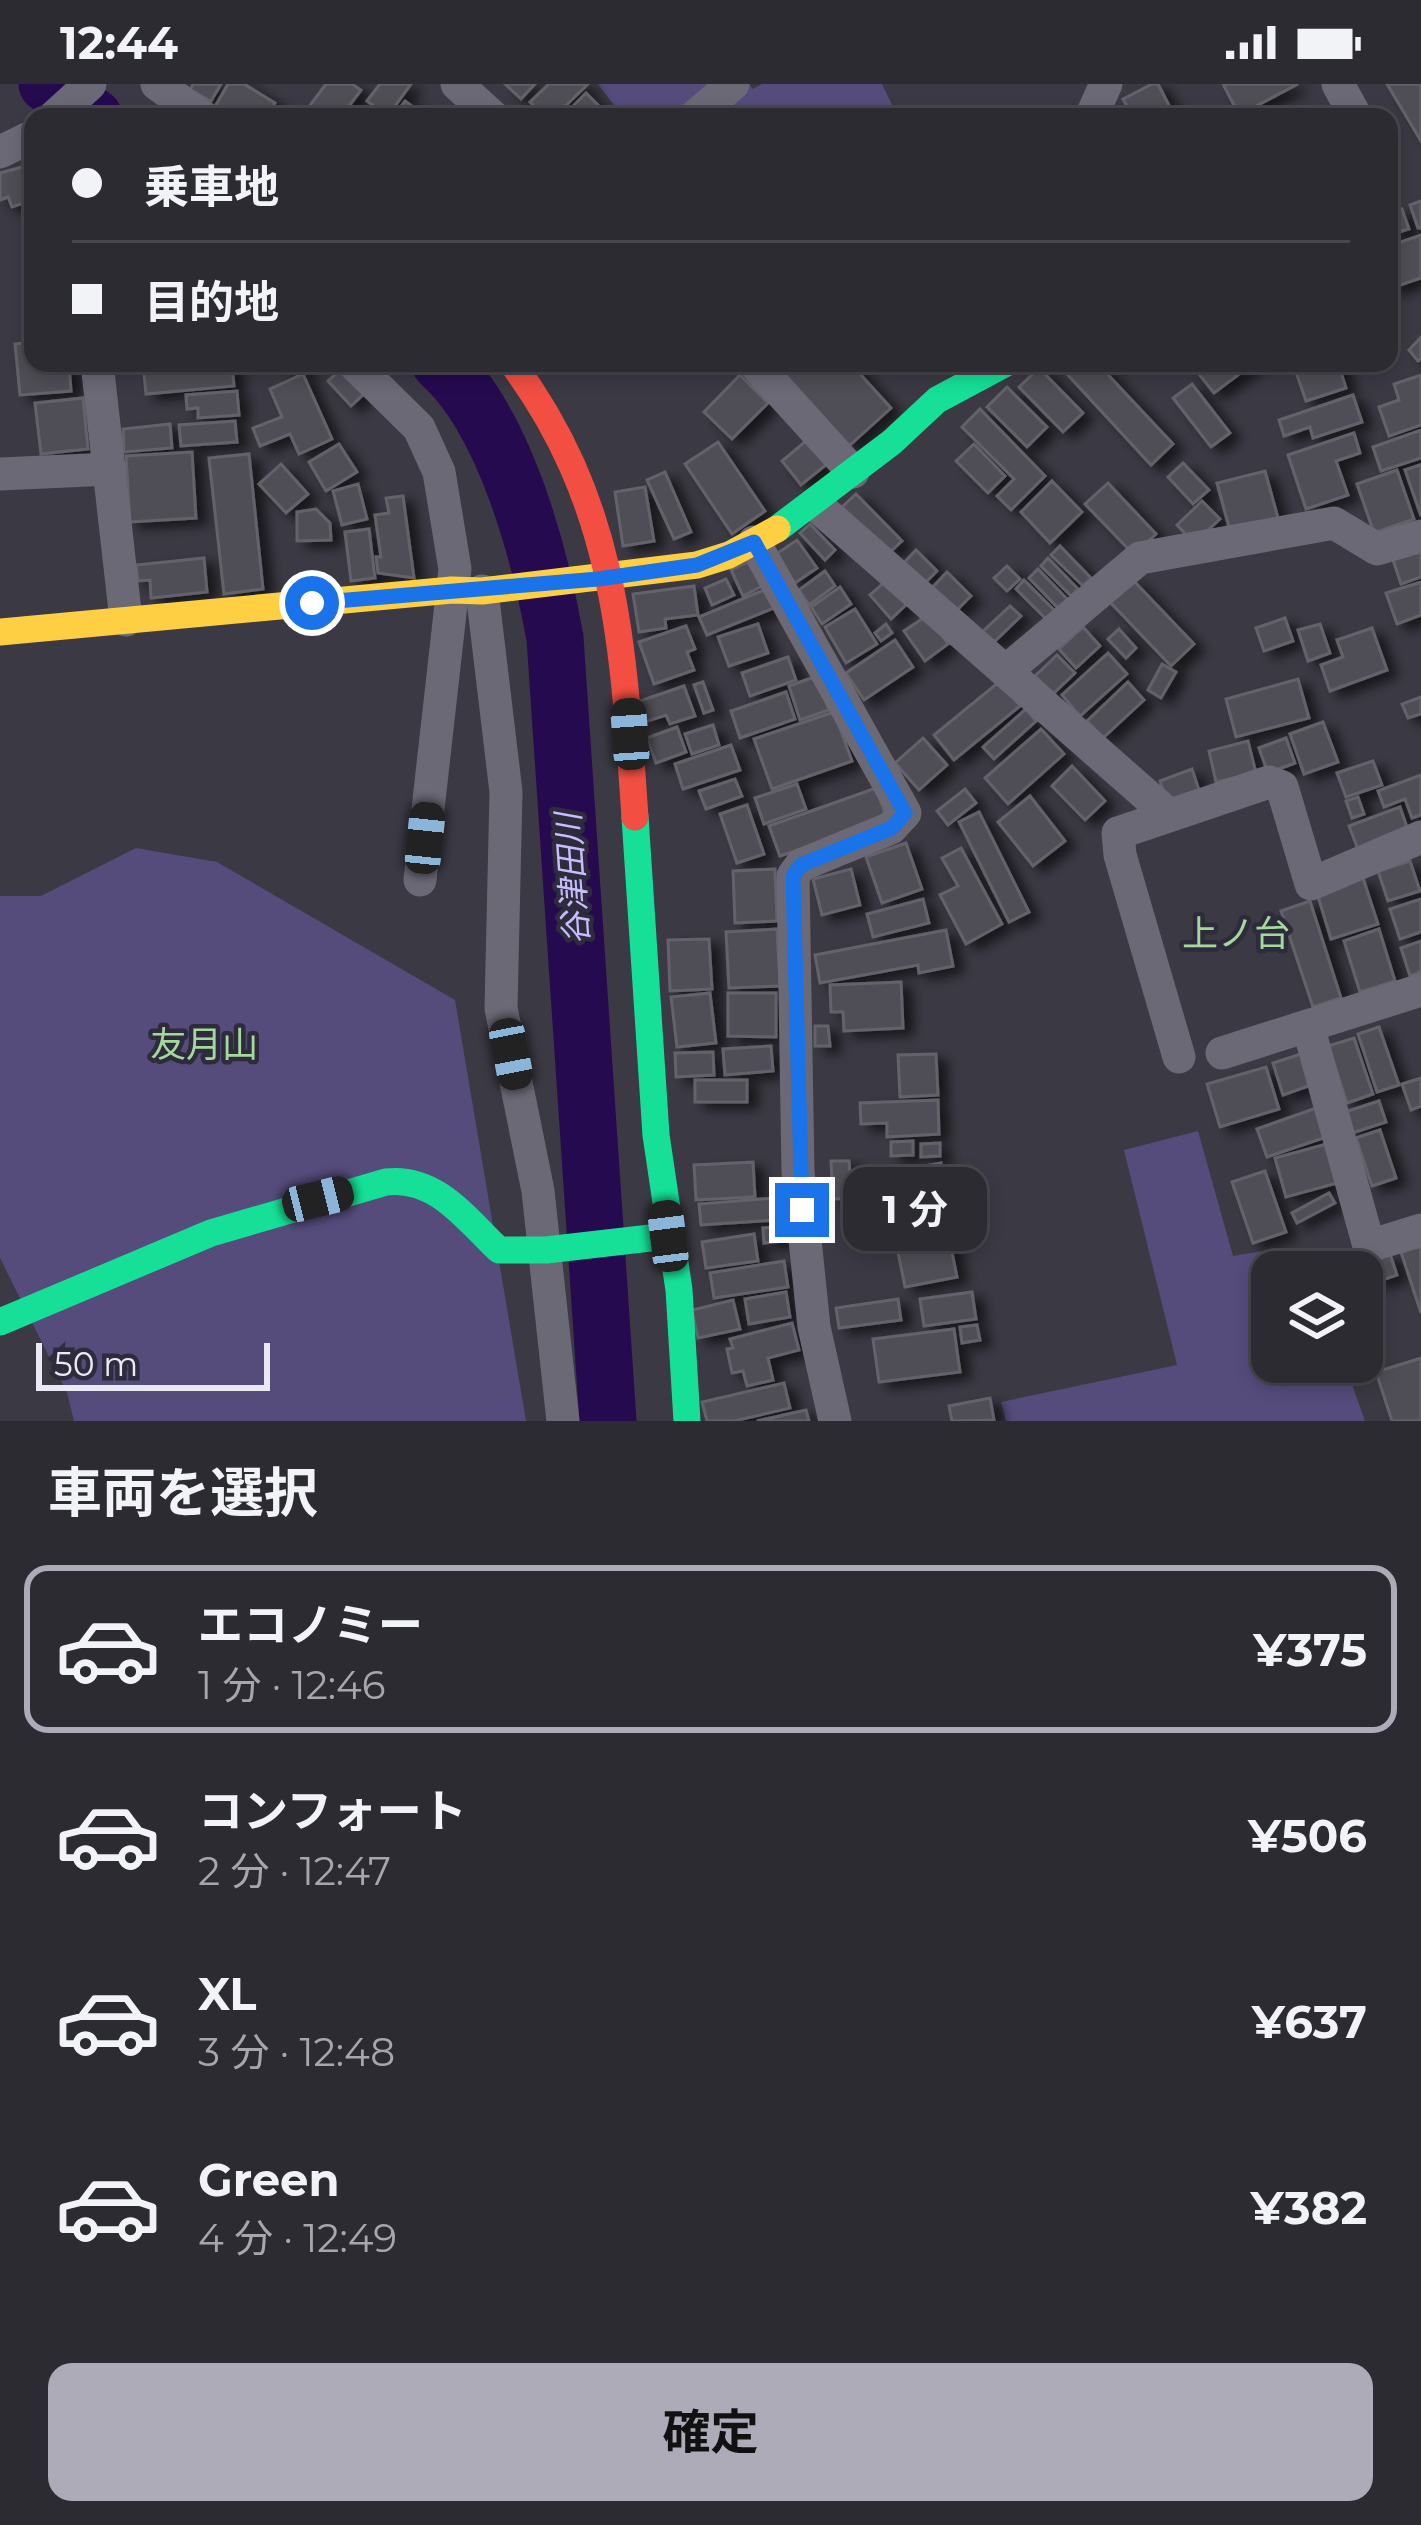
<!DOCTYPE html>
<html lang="ja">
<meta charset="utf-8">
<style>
body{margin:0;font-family:Montserrat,"Noto Sans JP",sans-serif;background:#38373e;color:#f1f3f6;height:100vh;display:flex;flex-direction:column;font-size:45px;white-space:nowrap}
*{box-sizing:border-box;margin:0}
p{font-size:39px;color:#a6a7ac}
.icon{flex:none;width:66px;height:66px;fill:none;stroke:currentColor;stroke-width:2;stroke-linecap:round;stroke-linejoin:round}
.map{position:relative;height:1337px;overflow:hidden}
.drawer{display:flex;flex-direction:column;background:#2c2b32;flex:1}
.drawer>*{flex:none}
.guide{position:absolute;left:24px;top:24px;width:1374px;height:264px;border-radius:24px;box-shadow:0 6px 18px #0003,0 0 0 3px #48474d;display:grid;align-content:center;height:264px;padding:0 48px;background:#2c2b32}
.controls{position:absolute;left:1251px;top:1167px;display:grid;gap:24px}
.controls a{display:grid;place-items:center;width:132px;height:132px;border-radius:24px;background:#2c2b32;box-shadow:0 6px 18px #0003,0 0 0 3px #48474d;font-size:60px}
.scale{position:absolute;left:36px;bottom:30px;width:234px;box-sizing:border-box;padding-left:12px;border:6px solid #eae9f5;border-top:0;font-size:33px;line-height:42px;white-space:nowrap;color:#eae9f5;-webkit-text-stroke:9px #2e2b3d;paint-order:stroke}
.end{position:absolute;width:54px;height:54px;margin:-27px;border:15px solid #1a73e8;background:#fff;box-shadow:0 0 0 6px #fff}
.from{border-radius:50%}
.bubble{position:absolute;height:84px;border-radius:24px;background:#2c2b32;box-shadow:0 6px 18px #0003,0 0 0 3px #48474d;font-size:39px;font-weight:700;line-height:84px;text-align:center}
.car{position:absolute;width:36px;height:72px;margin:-36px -18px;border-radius:15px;box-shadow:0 0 9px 3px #0007;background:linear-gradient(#222 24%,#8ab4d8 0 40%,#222 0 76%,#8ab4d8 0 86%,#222 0)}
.guide b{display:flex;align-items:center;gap:42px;height:114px;font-size:45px}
.guide b+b{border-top:3px solid #48474d}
.guide i{width:30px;height:30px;background:#f1f3f6}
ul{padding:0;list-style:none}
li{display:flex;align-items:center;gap:36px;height:168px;margin:0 24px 18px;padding:0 24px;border:6px solid transparent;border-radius:24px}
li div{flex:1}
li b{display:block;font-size:45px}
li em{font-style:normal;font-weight:700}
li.on{border-color:#adabb7}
li>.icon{width:108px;height:108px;stroke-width:1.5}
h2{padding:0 48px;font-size:54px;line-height:144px}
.primary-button{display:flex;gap:24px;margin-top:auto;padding:24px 48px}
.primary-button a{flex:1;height:138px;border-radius:24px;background:#adabb7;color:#111;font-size:48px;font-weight:700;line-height:138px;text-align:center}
.status{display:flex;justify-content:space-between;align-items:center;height:84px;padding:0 60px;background:#2c2b32;direction:ltr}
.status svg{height:33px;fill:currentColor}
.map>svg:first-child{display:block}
.green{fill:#554c7c}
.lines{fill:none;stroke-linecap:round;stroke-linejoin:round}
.river{stroke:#250a50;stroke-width:57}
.building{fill:#504e57;stroke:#63626a;stroke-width:3;filter:url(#shadow)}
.street{stroke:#6b6975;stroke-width:33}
.fast{stroke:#16e098;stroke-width:27}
.slow{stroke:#ffcf43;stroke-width:27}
.jam{stroke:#f24e42;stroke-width:27}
.route{stroke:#1a73e8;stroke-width:15}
.labels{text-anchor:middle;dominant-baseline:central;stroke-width:9;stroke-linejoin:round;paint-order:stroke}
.water-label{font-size:33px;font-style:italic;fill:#c7bdfe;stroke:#2e2b3d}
.quarter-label{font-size:36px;fill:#a4d99c;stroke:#2e2b3d}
</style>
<div class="status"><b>12:44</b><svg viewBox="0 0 49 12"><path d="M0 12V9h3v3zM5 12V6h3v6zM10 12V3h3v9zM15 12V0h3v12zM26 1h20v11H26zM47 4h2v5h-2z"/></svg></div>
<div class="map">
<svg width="1421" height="1337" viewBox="0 0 1421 1337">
<defs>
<filter id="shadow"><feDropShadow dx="10" dy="6" stdDeviation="6" flood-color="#0009"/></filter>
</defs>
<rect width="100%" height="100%" fill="#3b3943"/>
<!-- green -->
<g class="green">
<path d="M598 0H749L753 5 762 0H882L898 33H623Z"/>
<path d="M136 764 217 778 455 916 526 1337H74L67 1309 0 1174V812H41Z"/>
<path d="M1198 1047 1233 1172 1262 1167 1272 1199V1278H1344L1365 1337H1006L1001 1318 1177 1281 1124 1066Z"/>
</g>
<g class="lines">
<!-- river -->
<g class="river">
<path d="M47 0 94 33"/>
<path d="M440 279C505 336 540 471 555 554L608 1337"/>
</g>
</g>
<!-- building -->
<g class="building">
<path d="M193 0H221L211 17 190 6Z"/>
<path d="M228 0H244L275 19 267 33H238L216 21Z"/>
<path d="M326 0H352L361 6 341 33H320L308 24Z"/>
<path d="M380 0H411L388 32 367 17Z"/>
<path d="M505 0H535L521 15Z"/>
<path d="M549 0H588L554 33H545L530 18Z"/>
<path d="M1152 0H1158L1175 33H1133L1123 15Z"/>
<path d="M1223 0H1298L1239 31Z"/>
<path d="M1387 0H1421V57Z"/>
<path d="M586 9 603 26 596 33H562Z"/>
<path d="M405 17 423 30 421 33H393Z"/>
<path d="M33 80V116L12 123 8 113 0 116V89Z"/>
<path d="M1421 117V144H1418L1410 121Z"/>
<path d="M1402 125 1409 145 1389 151V130Z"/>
<path d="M1421 151V194L1389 205V162Z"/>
<path d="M1421 253V275L1418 277 1409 266Z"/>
<path d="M33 258V279H69L71 307 20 311 15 260Z"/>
<path d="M143 279H232L234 302 146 310Z"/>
<path d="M282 279H305V286H284Z"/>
<path d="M783 279H850L891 324 849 362 778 283Z"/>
<path d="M1079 279H1097L1173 360 1151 381 1067 290Z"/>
<path d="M1190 279H1254L1214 309Z"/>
<path d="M1322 279H1338L1346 304 1306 317 1296 288Z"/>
<path d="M1039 284 1083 329 1063 348 1019 303Z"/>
<path d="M340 286 364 310 351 322 328 297Z"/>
<path d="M303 290 332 355 299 370 290 350 260 362 253 344 282 333 270 305Z"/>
<path d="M740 291 768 319 732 355 704 328Z"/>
<path d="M1421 291V341L1389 352 1379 323 1399 316 1394 300Z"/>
<path d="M1192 300 1230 349 1211 363 1173 314Z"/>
<path d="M1007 303 1047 343 1027 363 987 323Z"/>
<path d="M237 307 239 331 198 334V324L187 325 186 311Z"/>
<path d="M1353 311 1362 338 1313 354 1310 343 1284 352 1279 336Z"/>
<path d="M83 314 88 365 41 370 35 319Z"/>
<path d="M980 325 1045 392 1011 426 997 412 1014 395 962 343Z"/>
<path d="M235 337 237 358 181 362 179 341Z"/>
<path d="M170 340 172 364 124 368 123 345Z"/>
<path d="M1421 346V374L1381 387 1373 363Z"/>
<path d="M1354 349 1360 369 1336 377 1348 411 1306 425 1288 371Z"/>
<path d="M807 356 827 380 801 401 782 377Z"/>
<path d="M718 358 765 427 732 450 685 380Z"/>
<path d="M339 360 357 388 326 407 309 378Z"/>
<path d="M974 360 1005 392 988 409 956 377Z"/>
<path d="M192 368 196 434 130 438 126 372Z"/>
<path d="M249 370 263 505 224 510 209 374Z"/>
<path d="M1183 379 1209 406 1193 420 1168 393Z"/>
<path d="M281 380 308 410 286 429 259 400Z"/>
<path d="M1420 381 1421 384V432L1405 386Z"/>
<path d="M1397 386 1414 435 1374 449 1357 400Z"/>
<path d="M1265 387 1278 434 1230 447 1217 399Z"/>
<path d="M665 388 691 448 674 455 647 396Z"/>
<path d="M1052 397 1082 428 1050 459 1021 428Z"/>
<path d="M1108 399 1156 450 1134 471 1085 420Z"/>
<path d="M358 400 367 435 342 441 333 407Z"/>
<path d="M645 403 654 457 623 462 615 408Z"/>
<path d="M856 410 902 457 888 470 842 423Z"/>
<path d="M403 412 414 494 378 489 376 473H381L375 431 389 429 386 414Z"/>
<path d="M1202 417 1220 435 1194 459 1177 441Z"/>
<path d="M316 425 330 439 331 456 297 457V428Z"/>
<path d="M810 440 835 466 825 476 800 449Z"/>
<path d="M369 445 375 494 351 497 345 448Z"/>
<path d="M797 456 817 484 795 499 775 471Z"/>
<path d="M1421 460V493L1401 500 1391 470Z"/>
<path d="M1060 462 1091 494 1083 502 1051 471Z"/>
<path d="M916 466 937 487 922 502 902 481Z"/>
<path d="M204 474 207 508 151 514 150 496 138 497 136 481Z"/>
<path d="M1048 474 1078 505 1071 512 1041 482Z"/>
<path d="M752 476 764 501 743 512 731 486Z"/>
<path d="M1007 482 1020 495 1007 507 994 494Z"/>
<path d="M1038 485 1069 517 1060 526 1029 494Z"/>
<path d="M825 487 835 502 809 521 799 506Z"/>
<path d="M947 488 971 512 953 530 930 506Z"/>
<path d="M1131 494 1194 560 1171 582 1108 516Z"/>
<path d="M726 495 734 511 712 521 705 504Z"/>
<path d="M887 496 908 519 891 535 870 511Z"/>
<path d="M1024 496 1056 528 1047 536 1016 505Z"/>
<path d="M1421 498V531L1397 540 1386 509Z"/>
<path d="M694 502 698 531 665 535 666 544 639 548 633 510Z"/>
<path d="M840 503 851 520 822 540 811 523Z"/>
<path d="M766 505 774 524 707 551 699 533Z"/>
<path d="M1010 522 1021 532 991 561 980 550Z"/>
<path d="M855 525 877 560 846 579 825 543Z"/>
<path d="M928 531 948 560 925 577 904 547Z"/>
<path d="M1285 534 1293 557 1264 567 1256 544Z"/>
<path d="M758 540 768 569 729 582 718 553Z"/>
<path d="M886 540 892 549 881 557 875 549Z"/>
<path d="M1320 540 1330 569 1308 577 1298 546Z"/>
<path d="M686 542 695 565 687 568 694 586 654 600 639 558Z"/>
<path d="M1083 543 1100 562 1076 584 1059 565Z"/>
<path d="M1372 544 1387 586 1330 607 1321 581 1343 573 1337 556Z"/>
<path d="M1119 545 1136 564 1126 574 1108 555Z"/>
<path d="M895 556 913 583 864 616 846 589Z"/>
<path d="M1108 569 1127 590 1080 632 1062 611Z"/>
<path d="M1057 571 1075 589 1053 610 1035 592Z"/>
<path d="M788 573 796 596 750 612 742 589Z"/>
<path d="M1162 580 1176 588 1161 614 1148 606Z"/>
<path d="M817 592 829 626 800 636 789 602Z"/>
<path d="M1298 595 1309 634 1236 653 1226 615Z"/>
<path d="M1000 597 1020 622 954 676 934 651Z"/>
<path d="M703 598 713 626 704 629 694 601Z"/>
<path d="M1128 598 1144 616 1103 654 1087 637Z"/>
<path d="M684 602 695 632 670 640 666 631 645 638 637 618Z"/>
<path d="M786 608 795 635 740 654 731 627Z"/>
<path d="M1421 613V630L1408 634 1402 620Z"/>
<path d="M1026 625 1036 637 994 675 983 663Z"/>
<path d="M834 628 852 677 772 705 754 655Z"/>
<path d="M1323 638 1338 678 1304 690 1290 650Z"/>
<path d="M713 641 719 661 692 670 685 650Z"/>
<path d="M677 643 686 668 656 679 647 654Z"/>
<path d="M1041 645 1064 670 1008 720 985 694Z"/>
<path d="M923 654 947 681 919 706 895 679Z"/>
<path d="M1286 654 1295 679 1268 689 1259 664Z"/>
<path d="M1248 657 1256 689 1216 698 1209 667Z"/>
<path d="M731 661 740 686 683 705 675 680Z"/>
<path d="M1373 677 1382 701 1346 713 1337 689Z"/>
<path d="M1072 682 1105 717 1085 736 1052 702Z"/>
<path d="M1192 685 1199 706 1167 718 1160 697Z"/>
<path d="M1421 691V731L1412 734 1405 715 1384 723 1378 707Z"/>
<path d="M735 695 742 712 706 725 699 707Z"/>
<path d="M797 700 806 725 764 740 755 714Z"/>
<path d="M876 704 887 735 780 772 769 742Z"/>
<path d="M965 705 976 719 948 741 937 727Z"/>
<path d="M1030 712 1065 757 1033 782 998 738Z"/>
<path d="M1358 713 1364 730 1352 734 1346 717Z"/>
<path d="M747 721 764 770 737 779 720 730Z"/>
<path d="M1400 723 1409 749 1359 768 1349 742Z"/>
<path d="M979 728 1029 828 1009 838 959 738Z"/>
<path d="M906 759 922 805 882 819 866 773Z"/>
<path d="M961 764 1002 840 966 860 940 811 958 802 942 774Z"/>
<path d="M1410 777 1420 807 1388 817 1378 787Z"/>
<path d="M775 785 777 837 735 839 733 787Z"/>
<path d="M851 785 860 821 822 831 813 795Z"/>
<path d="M1363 794 1378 840 1331 855 1317 809Z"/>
<path d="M923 815 929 839 873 853 867 830Z"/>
<path d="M1421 815V848L1400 855 1390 825Z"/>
<path d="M1310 817 1341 914 1313 923 1281 827Z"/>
<path d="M777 845 780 902 729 904 726 848Z"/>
<path d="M1379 845 1395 897 1360 908 1344 857Z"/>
<path d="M946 846 953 882 919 889 918 881 820 899 815 871Z"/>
<path d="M709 855 712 905 670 907 668 856Z"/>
<path d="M1421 857V888L1410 892 1401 864Z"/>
<path d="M901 898 903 944 844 947 843 928H831L830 901Z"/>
<path d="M710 909 716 959 677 963 671 913Z"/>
<path d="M728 909H776V953L728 952Z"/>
<path d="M815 942H828L830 962H815Z"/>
<path d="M1379 943 1399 1001 1377 1008 1358 950Z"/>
<path d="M1354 954 1373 1010 1347 1019 1328 962Z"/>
<path d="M771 962 773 987 725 991 723 965Z"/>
<path d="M713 968 714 991 676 993 675 969Z"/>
<path d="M1304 969 1314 1000 1283 1011 1273 979Z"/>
<path d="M936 970 938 1011 900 1013 898 971Z"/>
<path d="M1266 983 1279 1025 1220 1043 1207 1000Z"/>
<path d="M1421 994V1022L1411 1026 1402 1000Z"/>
<rect x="695" y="996" width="52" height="22"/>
<path d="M938 1016 939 1050 887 1053V1039L861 1040 860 1019Z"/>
<path d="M1379 1017 1386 1038 1352 1049 1345 1028Z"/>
<path d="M1322 1022 1332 1051 1267 1073 1257 1045Z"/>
<path d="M1380 1046 1396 1094 1372 1102 1356 1054Z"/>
<path d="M913 1057V1071L891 1072V1058Z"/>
<path d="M940 1059V1072L921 1073V1060Z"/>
<path d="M1330 1059 1341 1098 1286 1113 1275 1074Z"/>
<path d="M831 1077H849L850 1090 889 1088 890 1113 833 1115Z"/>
<path d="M753 1078 755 1113 696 1116 694 1081Z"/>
<path d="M941 1079 950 1122 917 1129 908 1085Z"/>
<path d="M1265 1087 1286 1148 1253 1159 1232 1098Z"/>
<path d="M1329 1109 1335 1119 1297 1139 1292 1129Z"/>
<path d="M774 1114 776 1136 701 1141 699 1120Z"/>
<path d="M945 1134 957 1193 905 1203 893 1144Z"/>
<path d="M783 1143 784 1157 764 1159 763 1144Z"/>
<path d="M754 1150 758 1177 706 1184 702 1158Z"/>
<path d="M1421 1162V1229L1401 1168Z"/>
<path d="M1390 1170 1397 1191 1376 1198 1369 1177Z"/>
<path d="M784 1177 788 1203 714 1214 710 1189Z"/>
<path d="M786 1208 790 1233 749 1240 745 1215Z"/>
<path d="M972 1208 976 1235 924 1242 920 1215Z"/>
<path d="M898 1215 901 1236 839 1244 836 1224Z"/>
<path d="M733 1216 740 1245 698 1254 692 1226Z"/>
<path d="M792 1239 799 1266 768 1274 773 1296 747 1302 743 1287 732 1289 727 1265 733 1264 730 1255Z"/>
<path d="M977 1241 980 1256 962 1259 960 1243Z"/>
<path d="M954 1245 960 1288 879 1298 873 1255Z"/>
<path d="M1421 1274V1337H1392L1376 1288Z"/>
<path d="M784 1299 790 1324 734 1337H707L702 1318Z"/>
<path d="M990 1314 994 1336 952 1337 949 1322Z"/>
<path d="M806 1326 809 1337H757Z"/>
</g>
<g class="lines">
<!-- street -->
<g class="street">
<path d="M157 0 203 33"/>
<path d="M457 0 493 33"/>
<path d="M1338 0 1356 33"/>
<path d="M54 33 90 0"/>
<path d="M694 33 733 0"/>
<path d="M1091 33 1106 0"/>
<path d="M0 68 33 52"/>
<path d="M97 279 126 536"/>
<path d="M353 279 419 344 439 388 455 485 420 796"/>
<path d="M754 279 853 388"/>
<path d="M0 390 110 385"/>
<path d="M815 420 1169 731"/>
<path d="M754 458 905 729 891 744 801 781 793 792 798 1088 814 1243 835 1337"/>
<path d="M482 507 506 708 501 924 538 1107 563 1337"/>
<path d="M1006 587 1140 474 1334 439 1377 465 1421 452"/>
<path d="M1308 942 1369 1162 1421 1146"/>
<path d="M1222 969 1421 906"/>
<path d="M1179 973 1120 771 1118 749 1269 698 1282 703 1311 800 1421 753"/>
</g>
<!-- fast -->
<g class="fast">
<path d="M777 445 892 358 937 316 1006 279"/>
<path d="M635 733 656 1051 679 1206 687 1337"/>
<path d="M0 1238 211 1149 386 1098C436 1092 466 1135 499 1166H546L668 1152"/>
</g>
<!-- slow -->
<path class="slow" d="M0 548 452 506 482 507 697 481 729 471 777 445"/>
<!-- jam -->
<path class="jam" d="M512 279C618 422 623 563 635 733"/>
</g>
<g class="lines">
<!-- route -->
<path class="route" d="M312 519 598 495 697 481 754 458 905 729 892 744 801 781 793 792 802 1126"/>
</g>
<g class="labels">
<!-- water labels -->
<g class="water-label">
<text transform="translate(572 795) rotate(-94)">谷津田川</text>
</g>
<!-- quarter labels -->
<g class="quarter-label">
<text x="1236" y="849">上ノ台</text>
<text x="204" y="960">友月山</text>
</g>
</g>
</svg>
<div class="controls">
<a><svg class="icon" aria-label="layers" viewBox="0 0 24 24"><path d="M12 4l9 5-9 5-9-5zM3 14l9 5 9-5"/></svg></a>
</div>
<div class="scale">50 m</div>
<i class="end from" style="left:312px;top:519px"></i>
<i class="end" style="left:802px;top:1126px"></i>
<div class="bubble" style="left:843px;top:1083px;width:144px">1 分</div>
<i class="car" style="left:630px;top:650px;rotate:356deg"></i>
<i class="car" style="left:425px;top:754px;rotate:6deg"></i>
<i class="car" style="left:511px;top:970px;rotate:169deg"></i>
<i class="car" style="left:318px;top:1115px;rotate:76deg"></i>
<i class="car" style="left:668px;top:1152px;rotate:353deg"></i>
<div class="guide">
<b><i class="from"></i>乗車地</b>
<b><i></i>目的地</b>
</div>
</div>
<section class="drawer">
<h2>車両を選択</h2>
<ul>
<li class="on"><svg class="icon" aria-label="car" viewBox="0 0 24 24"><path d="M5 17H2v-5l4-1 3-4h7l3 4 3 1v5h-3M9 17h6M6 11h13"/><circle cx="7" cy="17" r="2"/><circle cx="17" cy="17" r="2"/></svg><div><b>エコノミー</b><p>1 分 · 12:46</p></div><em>¥375</em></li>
<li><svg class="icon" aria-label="car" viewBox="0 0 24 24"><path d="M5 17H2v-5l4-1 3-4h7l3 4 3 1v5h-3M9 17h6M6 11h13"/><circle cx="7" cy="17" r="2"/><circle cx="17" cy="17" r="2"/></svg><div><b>コンフォート</b><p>2 分 · 12:47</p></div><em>¥506</em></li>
<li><svg class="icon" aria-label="car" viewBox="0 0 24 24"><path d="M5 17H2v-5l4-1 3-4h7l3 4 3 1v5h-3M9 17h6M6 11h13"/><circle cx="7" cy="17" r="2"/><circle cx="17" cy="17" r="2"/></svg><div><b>XL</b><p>3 分 · 12:48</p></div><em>¥637</em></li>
<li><svg class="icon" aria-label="car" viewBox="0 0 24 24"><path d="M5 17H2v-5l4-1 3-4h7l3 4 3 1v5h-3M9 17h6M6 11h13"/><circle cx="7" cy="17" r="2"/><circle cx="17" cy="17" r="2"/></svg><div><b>Green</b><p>4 分 · 12:49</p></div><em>¥382</em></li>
</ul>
<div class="primary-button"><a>確定</a></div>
</section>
